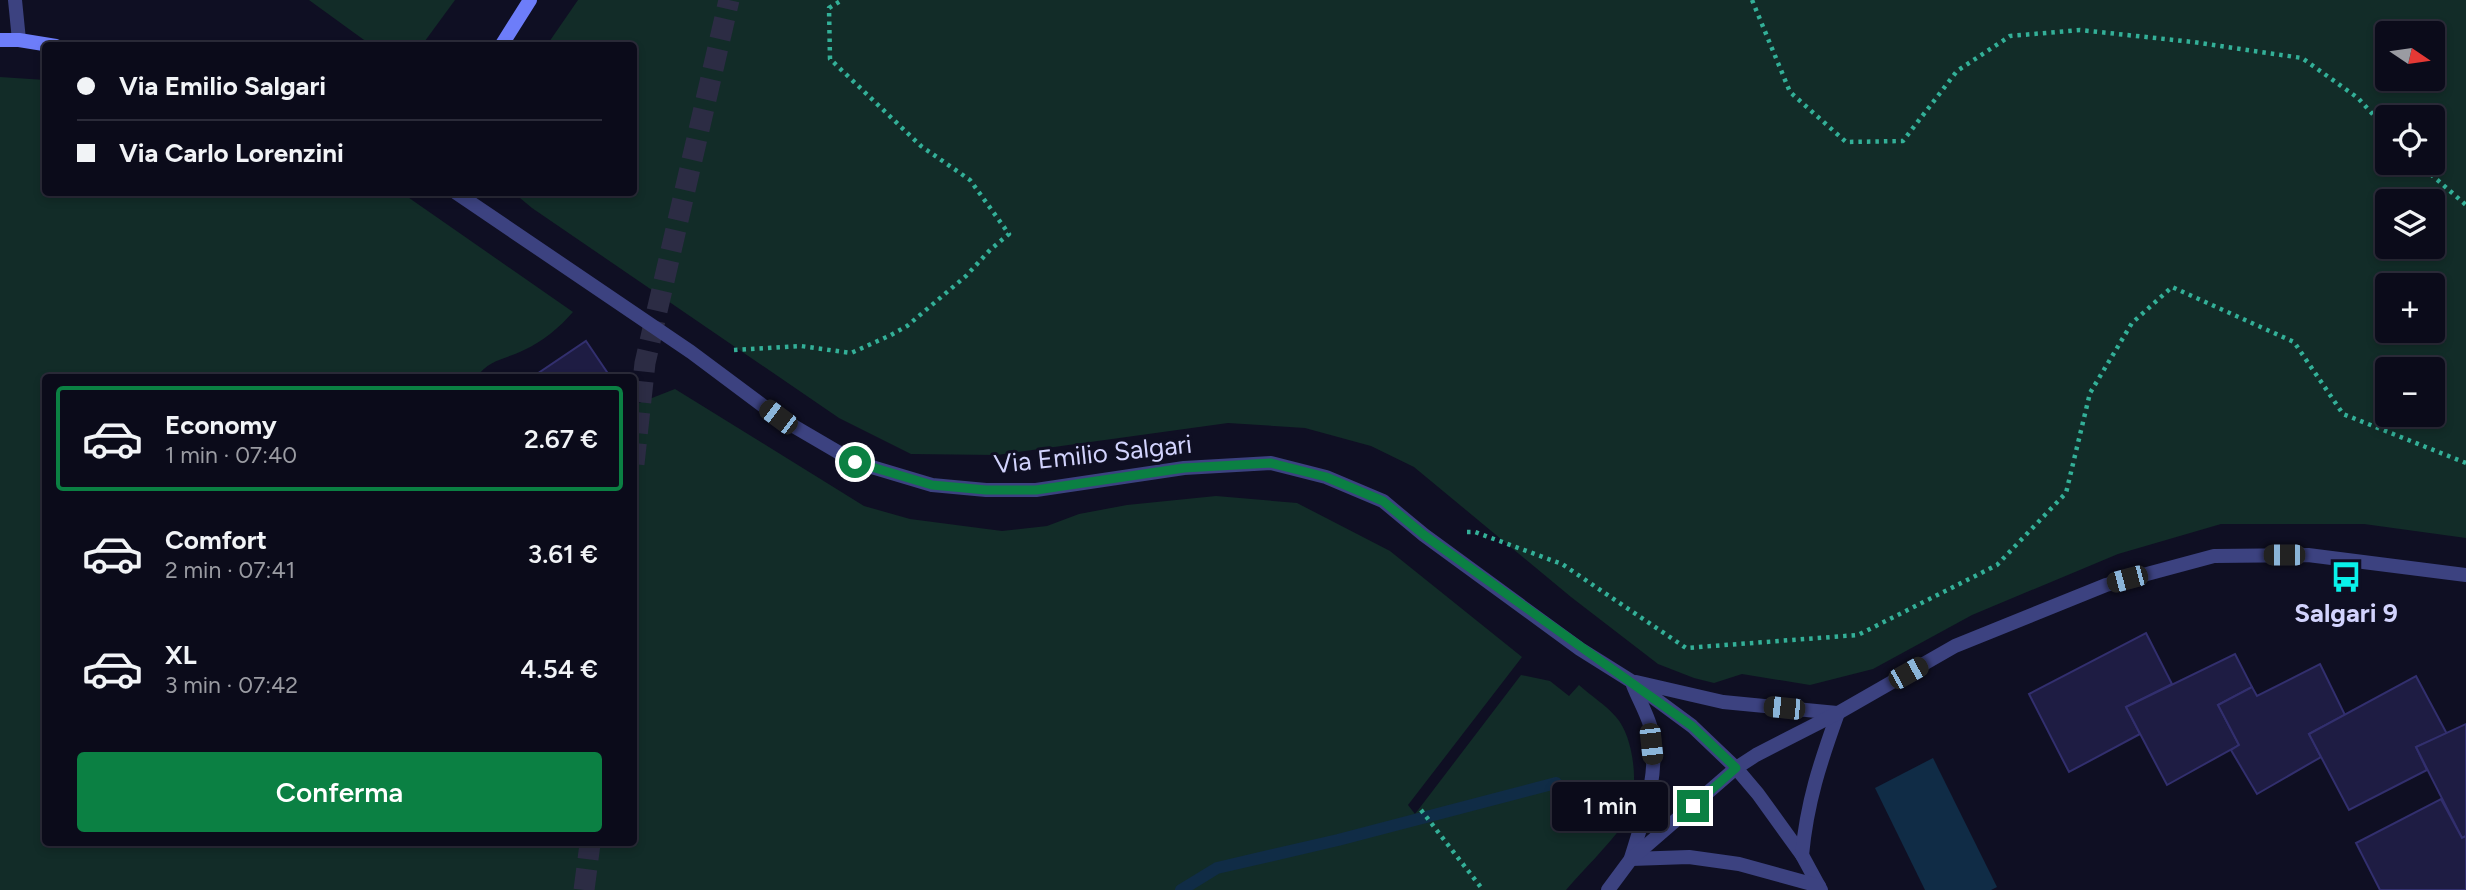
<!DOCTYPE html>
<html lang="it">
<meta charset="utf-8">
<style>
body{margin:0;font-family:Figtree,sans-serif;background:#191927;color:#f1f3f6;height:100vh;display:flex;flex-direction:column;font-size:26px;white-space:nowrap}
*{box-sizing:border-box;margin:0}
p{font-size:23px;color:#9a9ba2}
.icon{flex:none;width:38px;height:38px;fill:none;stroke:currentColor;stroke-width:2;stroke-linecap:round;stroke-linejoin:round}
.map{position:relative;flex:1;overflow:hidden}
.details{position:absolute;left:42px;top:374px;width:595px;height:472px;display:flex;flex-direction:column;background:#0b0b1a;border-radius:7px;box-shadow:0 4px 10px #0003,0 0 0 2px #2b2b39}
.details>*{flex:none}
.top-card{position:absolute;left:42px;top:42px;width:595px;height:154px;border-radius:7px;box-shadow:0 4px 10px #0003,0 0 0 2px #2b2b39;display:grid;align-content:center;height:154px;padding:0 35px;background:#0b0b1a}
.needle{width:46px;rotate:103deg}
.controls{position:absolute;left:2375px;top:21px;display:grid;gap:14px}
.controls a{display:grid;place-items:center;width:70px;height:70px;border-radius:7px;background:#0b0b1a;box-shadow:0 4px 10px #0003,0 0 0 2px #2b2b39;font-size:35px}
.end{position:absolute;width:32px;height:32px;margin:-16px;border:9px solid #0b8043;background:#fff;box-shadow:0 0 0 4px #fff}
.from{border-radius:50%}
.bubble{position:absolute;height:49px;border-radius:7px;background:#0b0b1a;box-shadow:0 4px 10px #0003,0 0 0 2px #2b2b39;font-size:23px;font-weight:600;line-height:49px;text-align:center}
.car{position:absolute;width:21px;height:42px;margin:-21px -10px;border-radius:9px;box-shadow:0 0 5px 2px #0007;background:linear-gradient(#222 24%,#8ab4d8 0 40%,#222 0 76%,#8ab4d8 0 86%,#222 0)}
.top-card b{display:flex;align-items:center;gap:24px;height:66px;font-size:26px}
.top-card b+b{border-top:2px solid #2b2b39}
.top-card i{width:18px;height:18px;background:#f1f3f6}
ul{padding:12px 0 0;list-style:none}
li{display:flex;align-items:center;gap:21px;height:105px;margin:0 14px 10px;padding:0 21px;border:4px solid transparent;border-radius:7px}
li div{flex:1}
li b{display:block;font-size:26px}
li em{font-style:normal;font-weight:600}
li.on{border-color:#0b8043}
li>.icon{width:63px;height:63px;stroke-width:1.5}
.action{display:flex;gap:14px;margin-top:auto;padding:14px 35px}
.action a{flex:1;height:80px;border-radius:7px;background:#0b8043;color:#fff;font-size:28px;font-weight:600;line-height:80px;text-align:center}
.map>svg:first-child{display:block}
.green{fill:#122c28;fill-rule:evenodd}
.water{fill:#102c46}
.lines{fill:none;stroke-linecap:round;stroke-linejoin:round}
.stream{stroke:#102c46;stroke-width:12}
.building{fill:#1e1c43;stroke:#322f6e;stroke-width:2}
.highway-tunnel{stroke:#2c2c44;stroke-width:21;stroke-dasharray:21 10;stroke-linecap:butt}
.path{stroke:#33b098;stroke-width:4.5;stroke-dasharray:3.5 5;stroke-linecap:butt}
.lane{stroke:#3c4280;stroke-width:14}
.street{stroke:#3c4280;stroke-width:14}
.secondary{stroke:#6d7df9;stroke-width:14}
.route{stroke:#0b8043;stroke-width:9}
.labels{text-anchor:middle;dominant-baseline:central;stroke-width:6;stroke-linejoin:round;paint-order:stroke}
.street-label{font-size:26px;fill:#d2d3fd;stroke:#0f0f23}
.poi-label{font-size:26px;font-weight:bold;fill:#d2d3fd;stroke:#0f0f23}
</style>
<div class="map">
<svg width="2466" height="890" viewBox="0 0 2466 890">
<rect width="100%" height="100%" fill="#0f0f23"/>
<!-- green -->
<g class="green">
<path d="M309 0H455L422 45H371Z"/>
<path d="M578 0H2466V538L2364 524H2221L2118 554 1972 615 1873 669 1810 685 1742 674 1714 683 1694 678 1658 664 1571 597 1414 467 1371 446 1305 428 1228 423 997 455 911 454 839 418 532 208 514 193 634 192V46L547 45ZM2432 33V79H2387V33ZM2432 117V163H2387V117ZM2432 201V247H2387V201ZM2432 285V331H2387V285ZM2387 369H2432V415H2387Z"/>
<path d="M0 77 45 80 46 192 402 193 573 312C560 327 542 342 524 350 504 360 489 359 476 378H46V844H634V405L675 389 864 506 910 519 1002 531 1047 526 1079 514 1127 505 1216 496 1297 503 1390 551 1522 657 1408 805 1415 814 1521 675 1550 681 1569 696 1579 685C1591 696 1606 705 1616 717 1636 739 1641 800 1623 825 1606 848 1585 868 1566 890H0Z"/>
</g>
<!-- water -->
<path class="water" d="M1933 758 1997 887 1991 890H1925L1875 788Z"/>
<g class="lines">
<!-- stream -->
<path class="stream" d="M1181 890 1217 868 1338 840 1556 783"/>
</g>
<!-- building -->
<g class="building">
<path d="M586 341 611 378H531Z"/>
<path d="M2146 633 2172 684 2126 707 2140 734 2069 772 2029 694Z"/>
<path d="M2235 654 2252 687 2218 705 2239 745 2167 785 2126 707Z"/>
<path d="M2320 664 2345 715 2309 734 2321 757 2257 794 2231 750 2239 745 2218 705 2252 687 2257 696Z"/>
<path d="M2416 676 2447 734 2416 747 2427 770 2349 810 2309 734Z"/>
<path d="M2466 724V836L2462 838 2416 747Z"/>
<path d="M2441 799 2462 838 2466 836V890H2380L2356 843Z"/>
</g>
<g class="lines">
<!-- highway-tunnel -->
<g class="highway-tunnel">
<path d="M634 464 645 363 729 0"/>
<path d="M584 890 590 844"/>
</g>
<!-- path -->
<g class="path">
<path d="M1752 0 1790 92 1846 142 1903 141 1957 71 2010 36 2080 30 2193 42 2302 58 2358 98 2387 130"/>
<path d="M2418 163 2466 205"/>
<path d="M734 350 801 346 851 353 891 335 907 326 966 276 990 250 1009 234 970 180 921 146 830 59 829 8 842 0"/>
<path d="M1467 532H1475L1562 564 1686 648 1858 635 1997 565 2066 493 2090 393 2132 323 2172 287 2294 342 2343 414 2466 463"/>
<path d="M1421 810 1483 890"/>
</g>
<!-- lane -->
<path class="lane" d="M15 0 19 40"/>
<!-- street -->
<g class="street">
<path d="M455 192 691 352 778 417 855 462 932 485 986 490H1036L1184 468 1271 463 1326 477 1383 501 1424 535 1580 649 1631 681 1692 726 1736 768 1758 794 1802 855 1821 890"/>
<path d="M1636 682 1723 702 1837 713"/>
<path d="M1802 855C1807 802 1820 763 1838 713"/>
<path d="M1631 858C1644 816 1661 770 1650 725 1646 712 1638 698 1633 685"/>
<path d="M1631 859 1689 857 1739 864 1819 886"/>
<path d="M1608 890 1631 859 1736 768 1756 755 1838 713 1955 646 2106 585 2214 556 2308 555 2466 575"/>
</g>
<!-- secondary -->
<g class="secondary">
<path d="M0 40H19L56 46"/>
<path d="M501 46 530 0"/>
</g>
</g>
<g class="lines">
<!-- route -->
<path class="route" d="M855 462 932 485 986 490H1036L1184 468 1271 463 1326 477 1383 501 1424 535 1692 726 1736 768 1693 806"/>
</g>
<!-- icons -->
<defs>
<symbol id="bus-bare" viewBox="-9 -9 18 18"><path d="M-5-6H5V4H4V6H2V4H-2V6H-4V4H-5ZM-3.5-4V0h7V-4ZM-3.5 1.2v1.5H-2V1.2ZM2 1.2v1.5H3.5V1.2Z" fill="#09f2ea" stroke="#0f0f23" stroke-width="2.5" paint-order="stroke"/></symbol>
</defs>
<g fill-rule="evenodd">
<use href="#bus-bare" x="2324" y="555" width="44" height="44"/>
</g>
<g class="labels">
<!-- street labels -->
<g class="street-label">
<text transform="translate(1093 454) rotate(-6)">Via Emilio Salgari</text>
</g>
<!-- poi labels -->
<g class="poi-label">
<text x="2346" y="613">Salgari 9</text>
</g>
</g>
</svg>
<div class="controls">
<a><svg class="needle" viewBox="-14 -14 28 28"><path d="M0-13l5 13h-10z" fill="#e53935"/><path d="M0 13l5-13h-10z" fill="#9a9ba2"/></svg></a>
<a><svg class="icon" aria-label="locate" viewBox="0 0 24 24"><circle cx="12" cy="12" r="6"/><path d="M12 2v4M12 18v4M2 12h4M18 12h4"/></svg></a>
<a><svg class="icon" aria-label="layers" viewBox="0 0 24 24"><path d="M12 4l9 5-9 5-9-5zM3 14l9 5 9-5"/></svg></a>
<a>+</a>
<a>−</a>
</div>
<i class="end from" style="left:855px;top:462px"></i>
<i class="end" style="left:1693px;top:806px"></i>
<div class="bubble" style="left:1552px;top:782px;width:116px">1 min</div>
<i class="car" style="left:778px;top:417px;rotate:307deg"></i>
<i class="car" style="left:2284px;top:555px;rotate:270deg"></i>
<i class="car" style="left:2127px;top:579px;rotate:255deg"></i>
<i class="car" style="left:1908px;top:673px;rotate:61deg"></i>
<i class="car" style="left:1784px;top:708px;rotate:276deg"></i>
<i class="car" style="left:1651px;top:744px;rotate:174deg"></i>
<div class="top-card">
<b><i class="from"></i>Via Emilio Salgari</b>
<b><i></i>Via Carlo Lorenzini</b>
</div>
<section class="details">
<ul>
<li class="on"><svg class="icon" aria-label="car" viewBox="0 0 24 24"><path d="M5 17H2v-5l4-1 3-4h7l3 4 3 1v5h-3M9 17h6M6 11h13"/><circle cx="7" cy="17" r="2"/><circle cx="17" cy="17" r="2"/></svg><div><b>Economy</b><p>1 min · 07:40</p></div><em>2.67 €</em></li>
<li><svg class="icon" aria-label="car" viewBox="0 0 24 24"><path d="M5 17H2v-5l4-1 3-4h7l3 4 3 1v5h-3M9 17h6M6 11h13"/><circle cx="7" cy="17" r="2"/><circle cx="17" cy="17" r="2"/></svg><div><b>Comfort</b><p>2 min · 07:41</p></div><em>3.61 €</em></li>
<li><svg class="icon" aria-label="car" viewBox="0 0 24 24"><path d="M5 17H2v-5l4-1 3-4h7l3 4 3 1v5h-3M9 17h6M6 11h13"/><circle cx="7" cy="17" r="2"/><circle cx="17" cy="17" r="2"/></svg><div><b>XL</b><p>3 min · 07:42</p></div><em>4.54 €</em></li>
</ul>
<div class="action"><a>Conferma</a></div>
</section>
</div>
